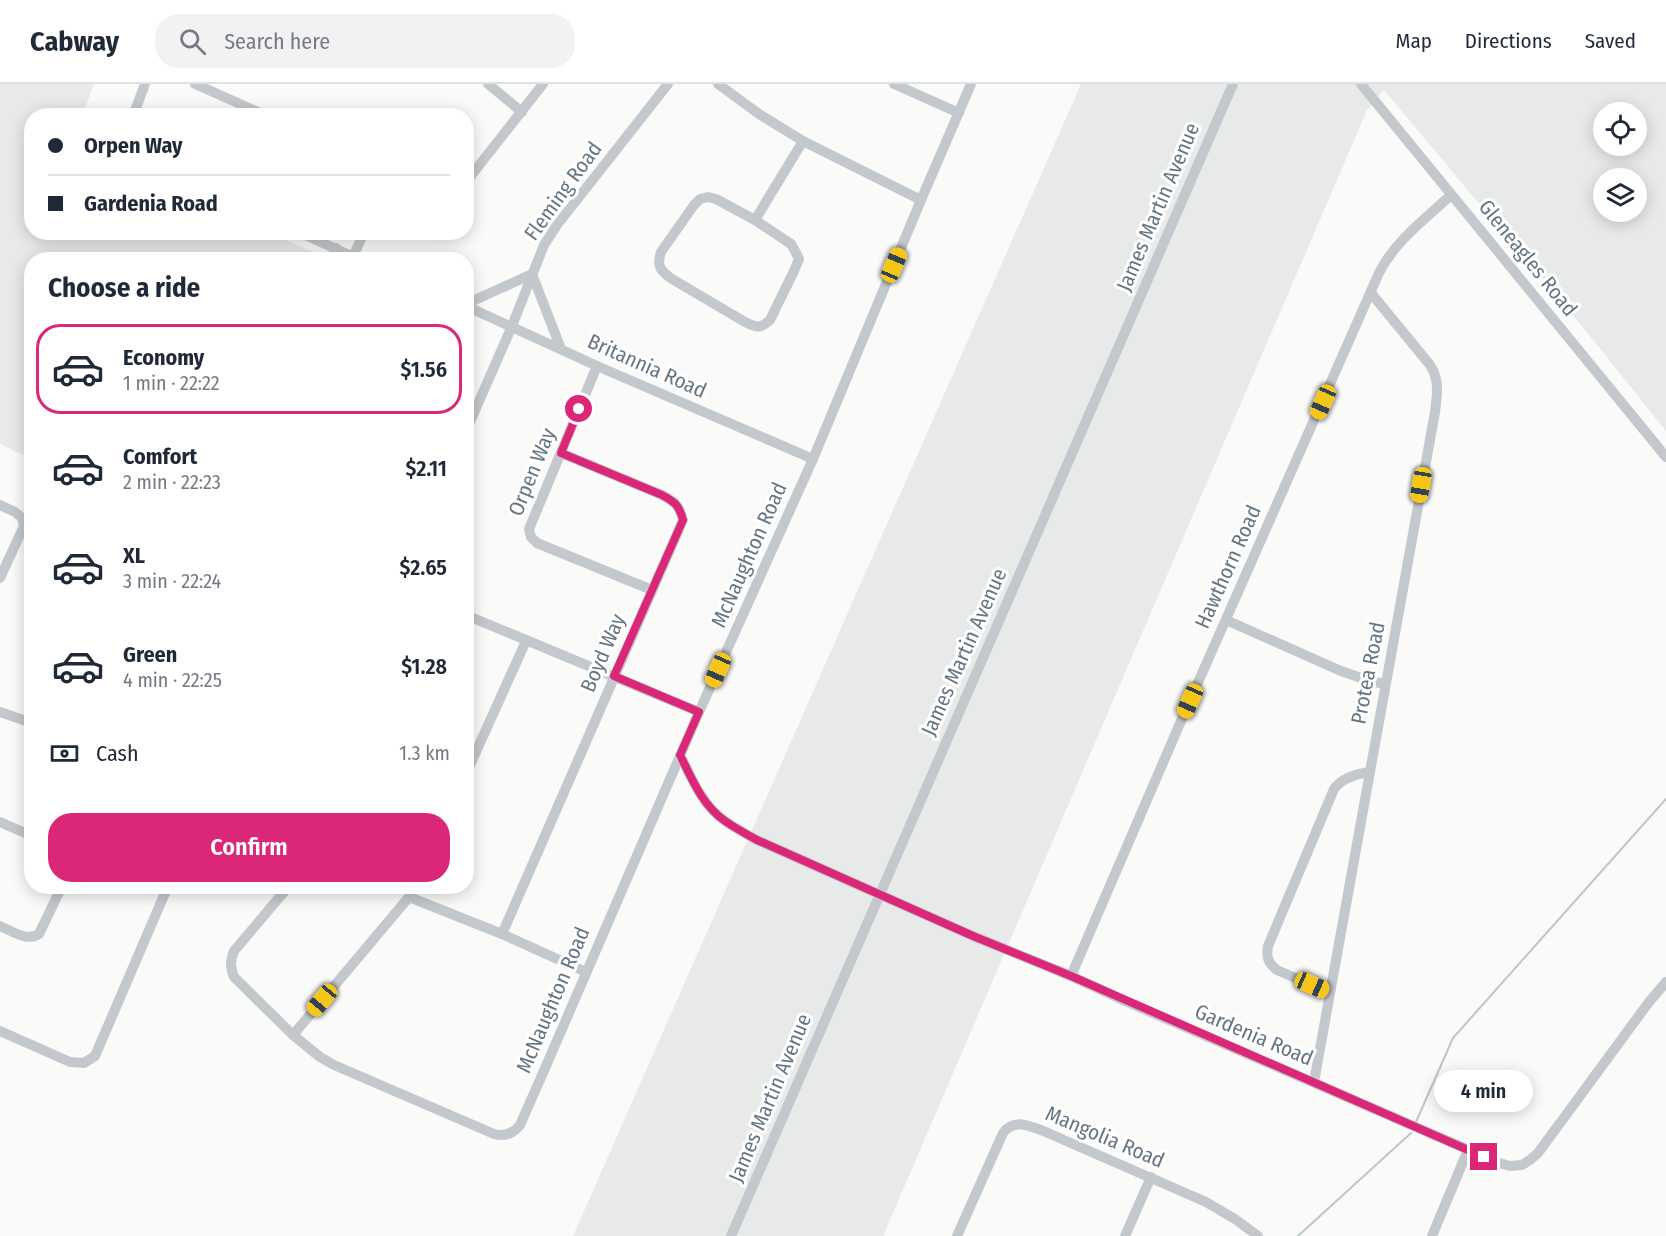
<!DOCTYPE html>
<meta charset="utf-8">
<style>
body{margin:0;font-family:"Fira Sans Condensed",sans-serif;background:#f2f2f3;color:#1f2937;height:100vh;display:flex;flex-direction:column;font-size:22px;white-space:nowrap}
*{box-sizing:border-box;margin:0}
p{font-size:20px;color:#747a83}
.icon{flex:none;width:33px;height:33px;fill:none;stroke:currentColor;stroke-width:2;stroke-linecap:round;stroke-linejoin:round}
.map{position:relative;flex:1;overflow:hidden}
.side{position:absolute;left:24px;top:168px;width:450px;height:642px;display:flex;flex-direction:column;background:#fff;border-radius:24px;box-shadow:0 3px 15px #0003}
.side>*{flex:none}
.guide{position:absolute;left:24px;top:24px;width:450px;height:132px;border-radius:24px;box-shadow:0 3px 15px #0003;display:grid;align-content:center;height:132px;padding:0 24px;background:#fff}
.controls{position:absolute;left:1593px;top:18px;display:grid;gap:12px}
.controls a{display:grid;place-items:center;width:54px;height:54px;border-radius:50%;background:#fff;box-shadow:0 3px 15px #0003;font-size:30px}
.end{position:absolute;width:27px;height:27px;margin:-14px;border:8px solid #db2777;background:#fff;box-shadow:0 0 0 3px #fff}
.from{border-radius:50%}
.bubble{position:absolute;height:42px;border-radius:21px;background:#fff;box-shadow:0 3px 15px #0003;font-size:20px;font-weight:600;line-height:42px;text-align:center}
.car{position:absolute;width:18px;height:36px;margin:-18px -9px;border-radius:8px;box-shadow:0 0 4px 2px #0007;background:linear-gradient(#f5c518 24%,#345 0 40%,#f5c518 0 76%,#345 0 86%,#f5c518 0)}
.guide b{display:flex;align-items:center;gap:21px;height:57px;font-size:22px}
.guide b+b{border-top:2px solid #e0e1e3}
.guide i{width:15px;height:15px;background:#1f2937}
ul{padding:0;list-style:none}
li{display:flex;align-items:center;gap:18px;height:90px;margin:0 12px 9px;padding:0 12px;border:3px solid transparent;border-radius:24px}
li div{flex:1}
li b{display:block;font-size:22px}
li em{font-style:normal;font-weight:600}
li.active{border-color:#db2777}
li>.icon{width:54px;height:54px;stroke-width:1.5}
h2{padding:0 24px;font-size:27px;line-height:72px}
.pay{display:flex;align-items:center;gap:15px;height:66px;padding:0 24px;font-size:22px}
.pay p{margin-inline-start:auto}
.button{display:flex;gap:12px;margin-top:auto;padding:12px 24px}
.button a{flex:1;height:69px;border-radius:24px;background:#db2777;color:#fff;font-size:24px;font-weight:600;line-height:69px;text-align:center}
header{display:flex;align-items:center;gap:36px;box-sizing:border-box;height:84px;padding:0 30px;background:#fff;border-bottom:2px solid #e0e1e3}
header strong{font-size:28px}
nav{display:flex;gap:33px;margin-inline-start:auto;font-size:21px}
.search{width:420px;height:54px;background:#f2f2f3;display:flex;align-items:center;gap:15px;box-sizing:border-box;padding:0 21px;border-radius:24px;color:#747a83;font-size:22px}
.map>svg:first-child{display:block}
.built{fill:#e8e9e9;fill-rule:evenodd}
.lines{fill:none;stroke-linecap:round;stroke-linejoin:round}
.stream{stroke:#bbc7cb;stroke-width:2}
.minor{stroke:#c3c8cc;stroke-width:10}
.route{stroke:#db2777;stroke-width:8}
.labels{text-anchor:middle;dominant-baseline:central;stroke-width:6;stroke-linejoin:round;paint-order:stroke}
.street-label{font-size:21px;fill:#657683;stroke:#fff}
</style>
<header>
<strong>Cabway</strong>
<div class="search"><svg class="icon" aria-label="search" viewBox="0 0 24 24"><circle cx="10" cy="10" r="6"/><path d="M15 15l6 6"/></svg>Search here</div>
<nav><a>Map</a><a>Directions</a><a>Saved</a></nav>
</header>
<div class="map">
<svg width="1666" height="1152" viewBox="0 0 1666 1152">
<rect width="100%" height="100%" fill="#fafaf8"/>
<!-- built -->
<g class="built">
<path d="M0 0H94L82 31 32 32V148L270 149 322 172 320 176H32L31 375 0 360Z"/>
<path d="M1081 0H1666V347L1590 252 1384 6 1367 26 883 1152H573ZM1604 28H1636V62H1604ZM1604 94H1636V128H1604Z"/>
</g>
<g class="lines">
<!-- stream -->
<g class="stream">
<path d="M1416 1038 1453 954 1666 715"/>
<path d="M1298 1152 1411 1049"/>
</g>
<!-- minor -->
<g class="minor">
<path d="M195 0 267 32"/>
<path d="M488 0 522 28"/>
<path d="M718 0 759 30 803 57 921 116"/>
<path d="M894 0 959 29"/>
<path d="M1361 0 1666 373"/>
<path d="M133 32 145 0"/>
<path d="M466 98 543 0"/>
<path d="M708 113 716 115 755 136 791 160 795 167 799 175 794 187 770 236C760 245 757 244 745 238L672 195C661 187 656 183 661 168L694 121 700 115Z"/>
<path d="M755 136 803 57"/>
<path d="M299 148 360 176"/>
<path d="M353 173 364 148"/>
<path d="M331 176 336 164"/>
<path d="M466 220 532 190 561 265"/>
<path d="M466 222 597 282 813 375"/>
<path d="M597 282 529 445 531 453 537 459 652 506"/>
<path d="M466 347 512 242 544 161 557 141 668 0"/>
<path d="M0 421 15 428 22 434 24 442 0 494"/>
<path d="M466 531 699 628"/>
<path d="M1226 536 1341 587 1370 597 1385 600"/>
<path d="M0 628 32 639"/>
<path d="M680 671C692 695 702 721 725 737 735 744 746 750 757 756L973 852 1071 892 1125 917 1499 1079 1510 1082 1522 1081 1530 1076 1538 1069 1649 918 1666 898"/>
<path d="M466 690 526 557"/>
<path d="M0 738 32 752"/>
<path d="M155 802 166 807"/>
<path d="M289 802 234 867C230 877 230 883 234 893L293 951 320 973 334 981 494 1050C505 1053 513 1050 520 1041L546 982 699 628 813 375 921 116 971 0"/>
<path d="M409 813 502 850 586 888"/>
<path d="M0 842C12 847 27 858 39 850L62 802"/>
<path d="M502 850 683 436C679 421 675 418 662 411L561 369"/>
<path d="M1071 892 1181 637 1379 189C1395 157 1425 135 1451 111"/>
<path d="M1330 909 1277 886C1268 879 1266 873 1268 862L1334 705C1342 694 1355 690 1369 688"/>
<path d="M0 947 70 978 84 979 95 972 168 802"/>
<path d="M293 951 409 813 410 802"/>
<path d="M1314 998 1435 328C1437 311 1440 296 1430 281L1371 209"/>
<path d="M731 1152 1233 0"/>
<path d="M957 1152 1003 1049C1014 1033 1033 1043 1048 1049L1206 1118 1235 1135 1258 1152"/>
<path d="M1125 1152 1151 1093"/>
<path d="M1432 1152 1468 1066"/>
</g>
</g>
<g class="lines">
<!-- route -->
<path class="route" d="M579 325 561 369 662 411C675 418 679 421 683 436L614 592 699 628 680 671C692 695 702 721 725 737 735 744 746 750 757 756L973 852 1071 892 1484 1073"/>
</g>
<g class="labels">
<!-- street labels -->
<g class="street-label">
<text transform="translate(563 107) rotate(-54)">Fleming Road</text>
<text transform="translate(1158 123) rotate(-67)">James Martin Avenue</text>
<text transform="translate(1528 174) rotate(51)">Gleneagles Road</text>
<text transform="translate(647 282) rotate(24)">Britannia Road</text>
<text transform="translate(532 388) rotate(-68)">Orpen Way</text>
<text transform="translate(749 471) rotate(-66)">McNaughton Road</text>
<text transform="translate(1228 483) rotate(-66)">Hawthorn Road</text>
<text transform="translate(964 568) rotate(-66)">James Martin Avenue</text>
<text transform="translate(603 569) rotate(-67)">Boyd Way</text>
<text transform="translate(1368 589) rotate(-79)">Protea Road</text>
<text transform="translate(553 916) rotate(-67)">McNaughton Road</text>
<text transform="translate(1254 951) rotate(23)">Gardenia Road</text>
<text transform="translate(770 1014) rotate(-67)">James Martin Avenue</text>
<text transform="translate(1105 1053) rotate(23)">Mangolia Road</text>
</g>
</g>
</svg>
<div class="controls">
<a><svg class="icon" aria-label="locate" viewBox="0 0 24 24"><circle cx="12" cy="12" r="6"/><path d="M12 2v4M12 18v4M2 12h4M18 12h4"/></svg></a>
<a><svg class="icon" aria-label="layers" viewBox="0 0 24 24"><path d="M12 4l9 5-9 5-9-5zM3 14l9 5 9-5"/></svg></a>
</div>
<i class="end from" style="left:579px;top:325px"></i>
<i class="end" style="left:1484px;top:1073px"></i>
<div class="bubble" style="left:1434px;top:986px;width:99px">4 min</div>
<i class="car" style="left:894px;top:181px;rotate:23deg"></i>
<i class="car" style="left:1323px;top:318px;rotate:204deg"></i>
<i class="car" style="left:1421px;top:401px;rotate:190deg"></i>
<i class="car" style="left:718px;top:586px;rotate:204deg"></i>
<i class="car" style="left:1190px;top:617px;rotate:204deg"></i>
<i class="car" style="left:1312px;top:901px;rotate:114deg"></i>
<i class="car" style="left:322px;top:916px;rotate:220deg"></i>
<div class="guide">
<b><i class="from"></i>Orpen Way</b>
<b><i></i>Gardenia Road</b>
</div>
<section class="side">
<h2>Choose a ride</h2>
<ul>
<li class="active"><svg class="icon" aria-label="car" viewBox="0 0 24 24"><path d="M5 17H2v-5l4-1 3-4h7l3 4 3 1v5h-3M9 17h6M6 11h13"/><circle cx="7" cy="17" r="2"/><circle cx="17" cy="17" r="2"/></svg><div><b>Economy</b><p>1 min · 22:22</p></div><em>$1.56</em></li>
<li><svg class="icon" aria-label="car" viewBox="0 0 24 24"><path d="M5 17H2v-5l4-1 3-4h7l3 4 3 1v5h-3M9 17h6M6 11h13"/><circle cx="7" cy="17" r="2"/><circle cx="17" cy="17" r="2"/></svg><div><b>Comfort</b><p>2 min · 22:23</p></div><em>$2.11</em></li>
<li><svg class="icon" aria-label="car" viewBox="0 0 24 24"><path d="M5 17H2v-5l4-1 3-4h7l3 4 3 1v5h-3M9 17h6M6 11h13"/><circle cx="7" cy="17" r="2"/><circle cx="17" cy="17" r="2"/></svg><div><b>XL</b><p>3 min · 22:24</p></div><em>$2.65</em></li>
<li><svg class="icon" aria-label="car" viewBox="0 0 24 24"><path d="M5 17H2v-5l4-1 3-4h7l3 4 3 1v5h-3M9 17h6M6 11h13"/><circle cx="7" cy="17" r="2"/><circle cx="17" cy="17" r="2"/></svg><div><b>Green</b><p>4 min · 22:25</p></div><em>$1.28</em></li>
</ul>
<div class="pay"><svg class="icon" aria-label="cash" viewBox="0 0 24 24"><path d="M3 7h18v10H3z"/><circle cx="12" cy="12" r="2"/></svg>Cash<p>1.3 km</p></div>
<div class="button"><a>Confirm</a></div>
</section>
</div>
